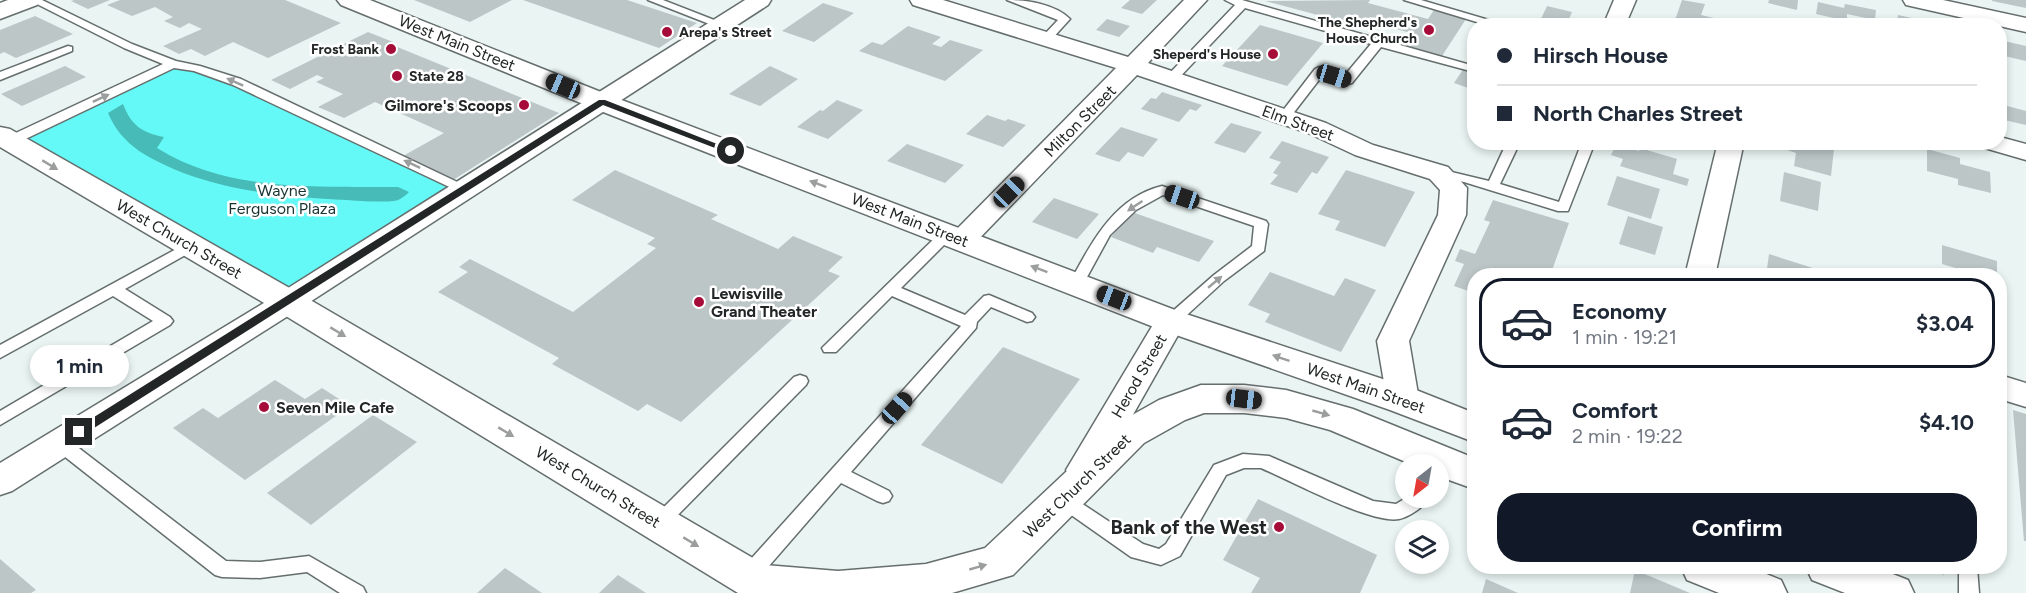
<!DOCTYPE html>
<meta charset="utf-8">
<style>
body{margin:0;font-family:Figtree,sans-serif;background:#f2f2f3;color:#1f2937;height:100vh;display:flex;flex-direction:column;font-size:22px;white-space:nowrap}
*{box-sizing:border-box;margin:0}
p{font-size:20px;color:#747a83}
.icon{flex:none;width:33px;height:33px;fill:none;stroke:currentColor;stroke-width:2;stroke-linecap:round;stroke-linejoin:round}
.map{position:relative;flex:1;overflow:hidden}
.sheet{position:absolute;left:1467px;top:268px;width:540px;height:306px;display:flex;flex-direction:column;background:#fff;border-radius:24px;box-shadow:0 3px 9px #0003}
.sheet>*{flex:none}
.top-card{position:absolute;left:1467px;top:18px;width:540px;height:132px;border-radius:24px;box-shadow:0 3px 9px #0003;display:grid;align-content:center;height:132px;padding:0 30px;background:#fff}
.needle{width:39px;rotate:211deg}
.fabs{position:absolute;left:1395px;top:454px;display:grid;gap:12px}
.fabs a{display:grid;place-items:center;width:54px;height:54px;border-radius:50%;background:#fff;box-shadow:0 3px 9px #0003;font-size:30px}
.end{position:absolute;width:27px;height:27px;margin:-14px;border:8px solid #232626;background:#fff;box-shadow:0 0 0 3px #fff}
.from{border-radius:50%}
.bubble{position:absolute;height:42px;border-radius:21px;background:#fff;box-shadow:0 3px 9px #0003;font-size:20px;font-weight:700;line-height:42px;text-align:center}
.car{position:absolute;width:18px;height:36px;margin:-18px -9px;border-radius:8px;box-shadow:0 0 4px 2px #0007;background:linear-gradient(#222 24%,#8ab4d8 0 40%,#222 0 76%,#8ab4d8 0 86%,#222 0)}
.top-card b{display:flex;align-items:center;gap:21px;height:57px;font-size:22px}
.top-card b+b{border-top:2px solid #e0e1e3}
.top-card i{width:15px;height:15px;background:#1f2937}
ul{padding:10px 0 0;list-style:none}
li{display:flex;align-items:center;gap:18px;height:90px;margin:0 12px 9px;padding:0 18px;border:3px solid transparent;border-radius:24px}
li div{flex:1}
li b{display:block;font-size:22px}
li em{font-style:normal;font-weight:700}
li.current{border-color:#111827}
li>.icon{width:54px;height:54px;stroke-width:1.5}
.action{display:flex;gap:12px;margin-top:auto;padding:12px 30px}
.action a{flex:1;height:69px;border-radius:24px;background:#111827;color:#fff;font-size:24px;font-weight:700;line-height:69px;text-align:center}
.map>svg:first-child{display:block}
.green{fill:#64f9f6}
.water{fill:#47bbb8}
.building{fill:#bcc6c6}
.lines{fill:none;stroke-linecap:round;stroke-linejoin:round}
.lane-casing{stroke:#656e6d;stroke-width:3}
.street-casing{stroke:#656e6d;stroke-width:3}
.secondary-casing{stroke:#656e6d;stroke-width:3}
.lane{fill:#fff;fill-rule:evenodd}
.street{fill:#fff;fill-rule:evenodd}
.secondary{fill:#fff;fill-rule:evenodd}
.oneway{fill:#9c9d9d}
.route{fill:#232626}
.poi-dot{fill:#a60c38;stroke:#fff;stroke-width:2}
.labels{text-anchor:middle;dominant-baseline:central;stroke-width:5;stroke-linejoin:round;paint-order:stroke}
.far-poi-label{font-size:14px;font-weight:bold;fill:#232626;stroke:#fff;text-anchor:end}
.street-label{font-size:16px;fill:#232626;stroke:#fff}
.poi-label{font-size:16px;font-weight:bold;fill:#232626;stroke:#fff;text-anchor:start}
.park-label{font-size:16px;fill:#193332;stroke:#fff}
.near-poi-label{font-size:20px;font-weight:bold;fill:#232626;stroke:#fff;text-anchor:end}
</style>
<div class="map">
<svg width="2026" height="593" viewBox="0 0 2026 593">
<rect width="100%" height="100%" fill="#e9f4f3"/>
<!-- green -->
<path class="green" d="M173 64 227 78 465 189 288 302 10 141Z"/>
<!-- water -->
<path class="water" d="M123 104C131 125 142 133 164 137L157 148C229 193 317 186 398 187L409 192C406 195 401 199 398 200 390 203 357 201 347 200 278 197 199 189 139 151 124 140 115 129 108 113Z"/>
<!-- building -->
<g class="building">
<path d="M74 0H110L88 9 71 1Z"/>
<path d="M120 0H285L341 23 268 58 233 42 205 56 191 49 179 54 163 46 202 29 189 23 180 28 164 21 173 17 155 7 132 16 107 5Z"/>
<path d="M414 0H512L470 22Z"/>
<path d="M523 0H627L697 23 659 48Z"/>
<path d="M1130 0H1157L1142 14 1121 8Z"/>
<path d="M1370 0 1368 3 1428 19 1436 7 1468 16 1442 56 1410 47 1418 35 1356 18 1351 24 1265 1Z"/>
<path d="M1682 0 1705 4 1701 15 1718 19 1716 26H1673Z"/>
<path d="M1769 0H1798L1797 10 1768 3Z"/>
<path d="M1992 0H2026V8L1992 1Z"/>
<path d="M1818 2 1844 8 1845 4 1876 10 1875 20 1847 14V21L1816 14Z"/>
<path d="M823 3 854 13 814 42 782 31Z"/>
<path d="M1547 6 1572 12 1566 26 1540 21Z"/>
<path d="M1898 15 1935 23V26H1897Z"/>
<path d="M35 16 73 34 16 58 4 52 0 54V30Z"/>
<path d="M1107 19 1130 26 1119 37 1096 30Z"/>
<path d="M1260 25 1323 43 1287 86 1222 66Z"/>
<path d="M908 26 941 37 932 44 941 47 950 40 983 50 945 81 859 51 872 42 882 45Z"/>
<path d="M368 32 393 42 390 44 559 113 453 180 403 156 444 133 375 102 344 118 318 107 343 94 316 82 324 78 317 75 290 89 271 80Z"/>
<path d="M2000 40 2026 46V61L2000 55Z"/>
<path d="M65 66 86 77 22 106 1 94Z"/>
<path d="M770 66 798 79 760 106 729 94Z"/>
<path d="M1464 68 1474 71V90L1454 83Z"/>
<path d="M1162 92 1202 105 1196 111 1190 109 1179 122 1141 109 1151 98 1156 99Z"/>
<path d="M837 100 863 110 828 139 797 127 820 110 823 111Z"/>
<path d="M2000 104 2026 111V125L2000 119Z"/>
<path d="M987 115 1005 121 1008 119 1026 125 1003 147 966 134Z"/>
<path d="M1231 123 1262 132 1245 153 1214 143Z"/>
<path d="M1121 127 1158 139 1143 157 1128 152 1119 162 1095 154Z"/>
<path d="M1282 141 1329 157 1317 174 1312 172 1297 193 1270 184 1278 175 1273 173 1281 162 1269 158Z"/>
<path d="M1788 142H1809L1834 149 1831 176 1794 166 1796 153 1787 150Z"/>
<path d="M907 144 964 165 945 183 887 161Z"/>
<path d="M1616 145 1639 151 1640 148 1677 159 1673 174 1689 179 1687 186 1620 166 1623 159 1611 155Z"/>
<path d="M1927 149 1960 158V164L1990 172 1991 193 1958 185V179L1927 171Z"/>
<path d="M615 170 718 215 711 219 778 249 793 236 843 257 828 271 840 276 681 422 647 404 638 411 552 364 559 358 438 292 468 272 459 267 470 259 573 312 656 248 647 244 655 238 572 200Z"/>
<path d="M1346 170 1415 192 1385 247 1335 230 1340 221 1318 214Z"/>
<path d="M1784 172 1821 182 1818 211 1780 201Z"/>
<path d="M1617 176 1660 189 1651 219 1607 205Z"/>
<path d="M1054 198 1099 214 1077 239 1032 222Z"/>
<path d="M1493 200 1569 223 1550 276H1474V293L1454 286 1464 264 1455 261 1460 249 1475 254 1490 222 1484 220Z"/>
<path d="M1132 212 1214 241 1199 262 1157 247 1153 253 1111 237Z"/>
<path d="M1628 216 1663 227 1655 255 1619 244Z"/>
<path d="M1942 245 1997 261V276H1982L1942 264Z"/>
<path d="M1769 254 1819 270V276H1766Z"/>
<path d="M1270 272 1334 296 1345 278 1376 290 1341 352 1265 322 1270 314 1248 305Z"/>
<path d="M1003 347 1080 379 1002 484 921 445Z"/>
<path d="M275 380 305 399 322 388 350 406 245 480 173 428 203 408 218 418Z"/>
<path d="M2013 410 2026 414V541H2024Z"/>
<path d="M373 415 417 442 311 525 267 493Z"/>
<path d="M1258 499 1377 555 1360 593H1251L1260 578 1223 560Z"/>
<path d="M0 559 36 590 31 593H0Z"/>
<path d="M1925 567H1944V575Z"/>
<path d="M505 568 542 593H477Z"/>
<path d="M1635 570 1690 593H1630Z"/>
<path d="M618 575 646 593H599Z"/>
<path d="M1486 579 1518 593H1482Z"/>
</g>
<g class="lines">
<defs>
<g id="lane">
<path d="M29 0H42L132 44 176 61 200 66 241 79 472 189 465 193 460 192 233 85 194 71 174 68 15 144H5L4 141 5 138 163 64 124 48Z"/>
<path d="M648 0H663L727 25 725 27H717Z"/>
<path d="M1007 0C1027 0 1055 4 1070 19L1050 41H1042V37L1058 20Z"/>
<path d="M1225 0H1242L1474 66V72L1381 47 1352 83 1348 84 1322 76 1288 120H1280L1278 117 1315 69 1319 67 1345 75 1371 44 1245 8 1175 82H1167V76L1235 5Z"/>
<path d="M1404 0H1421L1509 26H1490Z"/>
<path d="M68 46 72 47V51L0 80V72Z"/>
<path d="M1507 142H1520L1500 184 1559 202 1582 142H1595L1568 211H1558L1464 182 1434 176 1432 173 1439 169 1489 181Z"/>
<path d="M1162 186 1266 221 1268 224 1264 251 1224 281 1176 325H1166L1163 321 1166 317 1214 275 1252 246 1254 226 1163 195 1136 210 1110 235 1081 288 1076 289 1069 284C1091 244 1113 198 1162 186Z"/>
<path d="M947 229 952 231 954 234 952 237 901 288 965 315 984 296 989 295 1032 313 1035 317 1032 321 1027 322 991 307 977 322 976 328 851 472 889 491 892 496 889 501 883 503 877 501 841 483 755 582 748 584 741 582 738 576 741 570 961 326 892 296 836 352H824L822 348 942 231Z"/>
<path d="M191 241 196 243 198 246 196 249 125 289 170 317 173 321 170 325 0 425V411L153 321 113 296 0 358V345Z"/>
<path d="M800 375 806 377 808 381 806 385 665 528 659 531 653 528 650 523 653 518 794 377Z"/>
<path d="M61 437 67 439 226 561 260 562 309 556 363 587 366 593H340L307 572 260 578 222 577 215 575 55 449 52 444 55 439Z"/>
<path d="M1243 454 1269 456 1373 501 1396 504 1406 498H1429C1425 506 1409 517 1399 519 1371 524 1291 481 1261 468H1244L1226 475 1180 556 1161 565 1131 557 1057 505 1054 500 1057 495 1063 493 1069 495 1143 544 1159 549 1166 544 1214 465Z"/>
<path d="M1959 567H1977L1979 593H1959Z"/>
</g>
<g id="street">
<path d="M745 0H771L768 5 299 309 12 491 0 495V463L277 295Z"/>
<path d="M910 0H943L1128 57 1184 0H1207L1148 63 1326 123 1373 145 1448 167 1467 188 1466 215 1409 341 1419 400 1415 409 1403 412 1391 409 1387 400 1377 341 1438 215 1440 190 1430 179 1355 155 1308 133 1137 75 972 246 962 249 952 246 948 240 952 234 1116 68 913 5Z"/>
<path d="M1614 0H1636L1625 26H1603Z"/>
<path d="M1903 0H1943L2026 18V32L1906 5Z"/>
<path d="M2000 137 2026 144V160L1981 147 1978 142H2000Z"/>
<path d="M1718 142H1744L1715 276H1685Z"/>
<path d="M1171 310 1182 313 1186 321 1096 480 1084 484 1072 480 1066 470 1072 460 1160 313Z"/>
<path d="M2000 375 2026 383V407L2000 399Z"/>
</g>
<g id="secondary">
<path d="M8 0H41L37 5 0 19V3Z"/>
<path d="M337 0H370L611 96 1183 313 1416 390 1474 413V442L1390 410 1159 329 593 108 341 5Z"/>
<path d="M0 127 10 129 300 294 765 565 838 571 926 564 985 548 1118 423 1159 400 1201 385H1244L1286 390 1353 409 1474 458V489L1438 476V465H1413L1330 430 1286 418 1244 413H1204L1185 420 1144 443 1013 575 952 593H738L276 310 0 147Z"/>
<path d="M1681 567H1749L1781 580 1787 593H1719L1687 580Z"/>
<path d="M1806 567H1875L1908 580 1914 593H1845L1812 580Z"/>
</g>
</defs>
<!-- lane casing -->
<use href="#lane" class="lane-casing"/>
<!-- street casing -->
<use href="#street" class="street-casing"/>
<!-- secondary casing -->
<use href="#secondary" class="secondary-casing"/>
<!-- lane -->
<use href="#lane" class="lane"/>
<!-- street -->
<use href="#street" class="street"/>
<!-- secondary -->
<use href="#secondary" class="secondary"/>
</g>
<!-- one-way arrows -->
<defs><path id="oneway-solid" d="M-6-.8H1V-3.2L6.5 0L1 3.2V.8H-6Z" transform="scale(1.5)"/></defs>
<g class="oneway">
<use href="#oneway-solid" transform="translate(235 82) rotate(-156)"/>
<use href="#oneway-solid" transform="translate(101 98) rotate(-25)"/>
<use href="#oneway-solid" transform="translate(412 164) rotate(-155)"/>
<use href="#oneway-solid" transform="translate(50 165) rotate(31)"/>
<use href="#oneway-solid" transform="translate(818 184) rotate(-159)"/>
<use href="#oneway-solid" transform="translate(1135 206) rotate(146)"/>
<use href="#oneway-solid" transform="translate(1039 269) rotate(-159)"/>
<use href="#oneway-solid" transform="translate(1215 282) rotate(-40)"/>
<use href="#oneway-solid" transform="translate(338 332) rotate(31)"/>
<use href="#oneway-solid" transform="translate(1281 358) rotate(-161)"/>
<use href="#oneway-solid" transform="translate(1321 413) rotate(16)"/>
<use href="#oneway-solid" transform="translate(506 432) rotate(31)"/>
<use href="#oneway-solid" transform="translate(691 542) rotate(31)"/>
<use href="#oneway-solid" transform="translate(978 567) rotate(-16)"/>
</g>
<!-- route -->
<path class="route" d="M599 100H605L735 151 728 153 603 105 83 435H75V429Z"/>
<!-- markers -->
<g class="poi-dot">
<circle cx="1429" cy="30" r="6"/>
<circle cx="667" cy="32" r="6"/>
<circle cx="391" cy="49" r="6"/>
<circle cx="1273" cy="54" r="6"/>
<circle cx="397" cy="76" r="6"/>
<circle cx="524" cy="105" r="6"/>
<circle cx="699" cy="302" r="6"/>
<circle cx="264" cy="407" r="6"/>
<circle cx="1279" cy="527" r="6"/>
</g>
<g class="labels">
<!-- far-poi labels -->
<g class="far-poi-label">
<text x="1417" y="22">The Shepherd's<tspan x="1417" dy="16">House Church</tspan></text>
<text x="679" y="32" text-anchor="start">Arepa's Street</text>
<text x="379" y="49">Frost Bank</text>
<text x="1261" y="54">Sheperd's House</text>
<text x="409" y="76" text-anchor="start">State 28</text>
</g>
<!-- street labels -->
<g class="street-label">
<text transform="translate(457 43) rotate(22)">West Main Street</text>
<text transform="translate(1080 121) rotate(-45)">Milton Street</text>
<text transform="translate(1298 123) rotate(20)">Elm Street</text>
<text transform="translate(910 220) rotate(21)">West Main Street</text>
<text transform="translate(179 239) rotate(30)">West Church Street</text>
<text transform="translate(1139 376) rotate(-60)">Herod Street</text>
<text transform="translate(1366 388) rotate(19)">West Main Street</text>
<text transform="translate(1077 486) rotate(-44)">West Church Street</text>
<text transform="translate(598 487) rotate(31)">West Church Street</text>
</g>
<!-- poi labels -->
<g class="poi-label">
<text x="512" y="105" text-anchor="end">Gilmore's Scoops</text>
<text x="711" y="293">Lewisville<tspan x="711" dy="18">Grand Theater</tspan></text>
<text x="276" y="407">Seven Mile Cafe</text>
</g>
<!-- park labels -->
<g class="park-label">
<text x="282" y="190">Wayne<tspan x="282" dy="18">Ferguson Plaza</tspan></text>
</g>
<!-- near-poi labels -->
<g class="near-poi-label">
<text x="1267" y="527">Bank of the West</text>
</g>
</g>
</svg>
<div class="fabs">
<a><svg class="needle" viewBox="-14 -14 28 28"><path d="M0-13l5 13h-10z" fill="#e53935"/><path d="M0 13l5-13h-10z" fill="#747a83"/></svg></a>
<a><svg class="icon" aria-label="layers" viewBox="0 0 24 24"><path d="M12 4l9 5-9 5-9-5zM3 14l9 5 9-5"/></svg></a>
</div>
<i class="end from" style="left:731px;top:151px"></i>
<i class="end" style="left:79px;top:432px"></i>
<div class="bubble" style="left:30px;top:345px;width:99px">1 min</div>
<i class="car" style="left:1334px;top:76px;rotate:107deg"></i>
<i class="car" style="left:563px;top:86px;rotate:293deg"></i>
<i class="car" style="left:1009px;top:192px;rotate:45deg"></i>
<i class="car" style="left:1182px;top:197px;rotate:289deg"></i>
<i class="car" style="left:1114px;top:298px;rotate:291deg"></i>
<i class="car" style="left:1244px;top:399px;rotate:97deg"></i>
<i class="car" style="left:897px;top:408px;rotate:42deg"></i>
<div class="top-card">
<b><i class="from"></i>Hirsch House</b>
<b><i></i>North Charles Street</b>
</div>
<section class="sheet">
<ul>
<li class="current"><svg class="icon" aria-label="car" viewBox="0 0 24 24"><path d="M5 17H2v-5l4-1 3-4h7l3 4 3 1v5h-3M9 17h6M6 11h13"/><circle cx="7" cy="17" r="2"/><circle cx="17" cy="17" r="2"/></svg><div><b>Economy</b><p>1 min · 19:21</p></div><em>$3.04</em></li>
<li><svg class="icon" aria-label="car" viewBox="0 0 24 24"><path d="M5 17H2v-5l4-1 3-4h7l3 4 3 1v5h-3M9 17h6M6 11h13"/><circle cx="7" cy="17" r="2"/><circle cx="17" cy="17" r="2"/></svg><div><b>Comfort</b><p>2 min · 19:22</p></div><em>$4.10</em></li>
</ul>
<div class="action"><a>Confirm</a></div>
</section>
</div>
